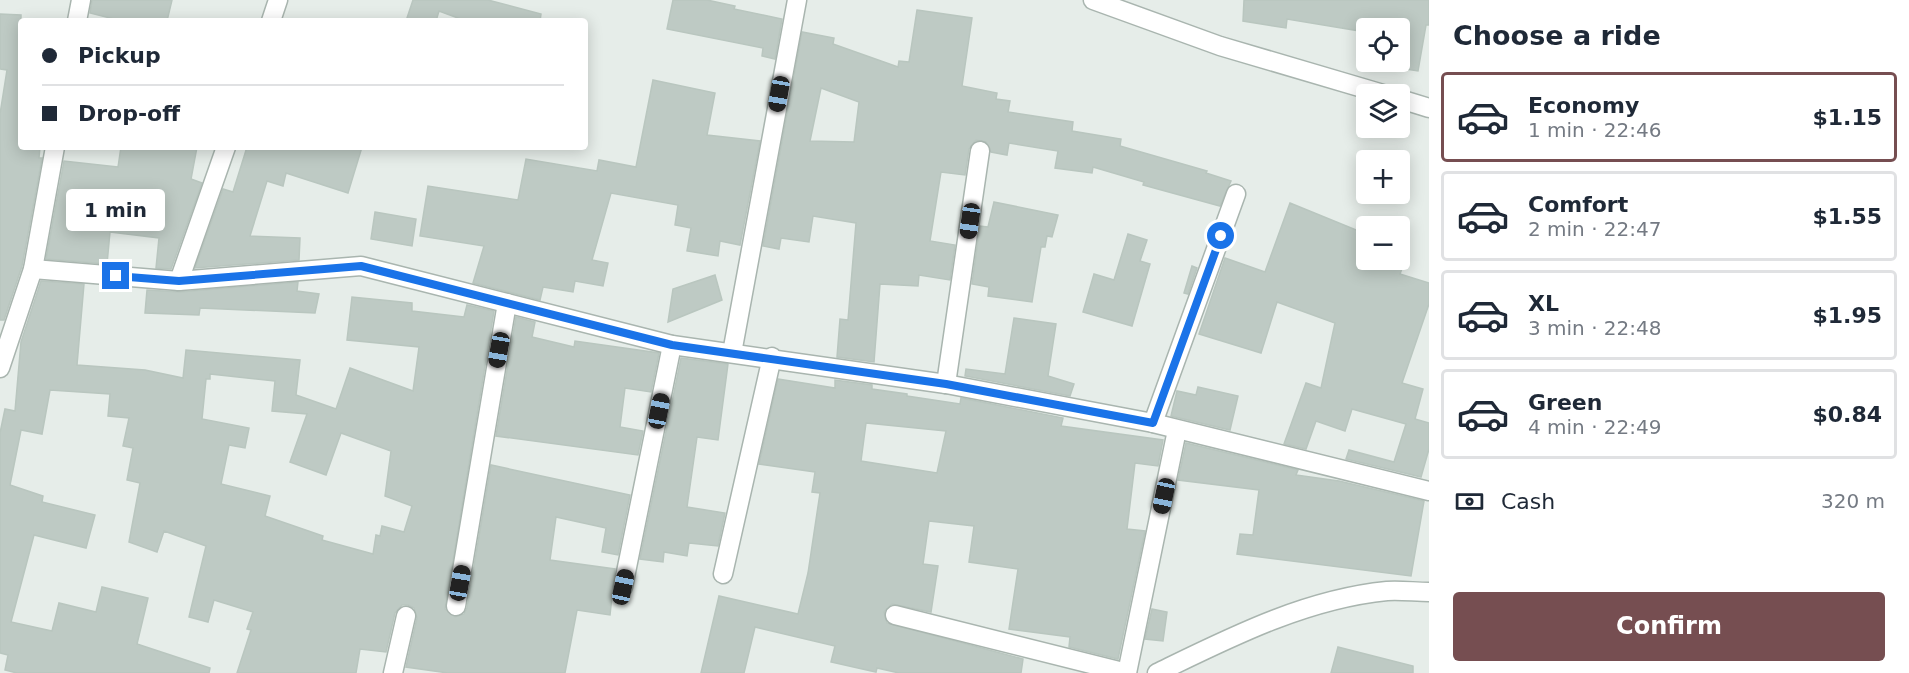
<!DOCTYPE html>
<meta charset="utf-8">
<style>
body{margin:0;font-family:"DejaVu Sans",sans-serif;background:#f2f2f3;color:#1f2937;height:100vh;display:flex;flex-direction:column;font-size:22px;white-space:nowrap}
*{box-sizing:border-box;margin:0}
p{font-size:20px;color:#747a83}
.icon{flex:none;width:33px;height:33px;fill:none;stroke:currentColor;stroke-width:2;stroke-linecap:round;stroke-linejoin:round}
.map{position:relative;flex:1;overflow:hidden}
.sheet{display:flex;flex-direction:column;background:#fff;width:480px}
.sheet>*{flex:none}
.guide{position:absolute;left:18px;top:18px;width:570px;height:132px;border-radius:6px;box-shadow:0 3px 15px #0003;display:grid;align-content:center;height:132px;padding:0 24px;background:#fff}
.controls{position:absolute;left:1356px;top:18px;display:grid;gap:12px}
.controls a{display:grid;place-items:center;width:54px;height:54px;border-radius:6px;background:#fff;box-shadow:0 3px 15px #0003;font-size:30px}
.end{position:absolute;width:27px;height:27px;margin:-14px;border:8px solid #1a73e8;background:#fff;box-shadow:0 0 0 3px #fff}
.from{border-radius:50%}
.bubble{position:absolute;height:42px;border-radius:6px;background:#fff;box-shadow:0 3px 15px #0003;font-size:20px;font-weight:700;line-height:42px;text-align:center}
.car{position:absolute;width:18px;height:36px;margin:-18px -9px;border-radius:8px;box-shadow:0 0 4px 2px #0007;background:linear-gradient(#222 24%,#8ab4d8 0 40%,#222 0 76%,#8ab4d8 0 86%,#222 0)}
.guide b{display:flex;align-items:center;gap:21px;height:57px;font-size:22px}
.guide b+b{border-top:2px solid #e0e1e3}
.guide i{width:15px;height:15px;background:#1f2937}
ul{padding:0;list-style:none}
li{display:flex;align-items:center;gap:18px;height:90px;margin:0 12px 9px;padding:0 12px;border:3px solid #e0e1e3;border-radius:6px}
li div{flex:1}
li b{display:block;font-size:22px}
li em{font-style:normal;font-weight:700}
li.selected{border-color:#764e51}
li>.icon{width:54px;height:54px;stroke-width:1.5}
h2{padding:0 24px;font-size:27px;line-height:72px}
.pay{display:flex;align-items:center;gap:15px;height:66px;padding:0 24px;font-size:22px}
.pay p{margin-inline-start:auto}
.cta{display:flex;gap:12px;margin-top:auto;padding:12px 24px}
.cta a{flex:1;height:69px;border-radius:6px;background:#764e51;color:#fff;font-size:24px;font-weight:700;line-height:69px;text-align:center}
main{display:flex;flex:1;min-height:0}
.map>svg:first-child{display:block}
.building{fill:#becac4;stroke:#b9c6bf;stroke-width:1.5;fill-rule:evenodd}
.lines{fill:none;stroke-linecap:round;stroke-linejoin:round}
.minor-casing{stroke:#a9b5af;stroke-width:21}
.minor{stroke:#fff;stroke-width:18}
.route{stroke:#1a73e8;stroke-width:8}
</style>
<main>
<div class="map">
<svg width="1429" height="673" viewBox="0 0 1429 673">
<rect width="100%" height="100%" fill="#e6ede9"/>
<!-- building -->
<g class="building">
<path d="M92 0H172L167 21H122L90 13Z"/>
<path d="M413 0H488L541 14 540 21H466L439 11 436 21H406Z"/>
<path d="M673 0H707L735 6 734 9 782 19 775 59 762 56 763 48 667 29Z"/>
<path d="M1244 0H1429V25H1426L1418 71 1373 64 1374 62H1400V28H1366V32L1287 19 1286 28 1243 21Z"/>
<path d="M917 10 972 18 962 86 997 93 996 99 1010 101 1008 112 1073 122 1072 131 1121 139 1120 146 1207 171 1206 173 1231 181 1220 206 1143 185 1144 182 1093 167 1092 173 1055 168 1058 151 1009 143 1007 155 991 152 986 142 976 140 969 149 965 175 941 172 930 241 955 245 950 280 919 275 918 286 880 284 874 362 837 357 840 319 848 320 856 223 813 216 809 242 781 238 779 249 763 246 802 32 834 38 833 44 898 67 899 61 909 62ZM821 88 859 102 854 142 810 141Z"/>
<path d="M0 14 21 15V147H40L39 158H42L22 266 4 320H0V114L7 70 0 69Z"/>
<path d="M653 80 715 93 707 135 760 141 740 245 720 241 718 256 687 251 691 228 675 225 678 205 611 193 592 260 608 263 603 286 575 281 573 292 543 287 540 300 473 283 484 246 420 236 428 186 518 200 526 159 597 171 599 160 636 167Z"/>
<path d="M121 147H197L191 179 202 183 171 269 156 268 159 238 110 232 107 264 46 259 64 161 118 167Z"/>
<path d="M247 147H362L348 193 286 173 283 186 267 181 250 236 300 238 299 260 195 268 223 189 233 192Z"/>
<path d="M994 202 1058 215 1052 237 1047 236 1045 247H1041L1032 302 988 296 989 287 972 284 980 226 988 227Z"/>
<path d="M1290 203 1366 234V260H1400V246L1409 249 1400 274 1429 283V304L1402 383 1423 389 1415 419 1429 423V449L1421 477 1346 459 1349 450 1394 462 1406 424 1352 409 1345 431 1316 421 1306 449 1284 444 1306 383 1321 388 1335 323 1277 302 1261 353 1199 334 1225 258 1265 272Z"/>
<path d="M375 212 416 219 412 246 371 239Z"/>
<path d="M1128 234 1147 240 1140 261 1150 264 1132 326 1083 312 1094 274 1114 280Z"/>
<path d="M1192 266 1197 268 1188 294 1184 293Z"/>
<path d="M715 275 722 300 668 322 673 289Z"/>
<path d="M41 281 84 284 77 365 145 370 183 378 186 350 300 360 296 395 336 409 350 368 413 391 419 347 347 340 352 297 412 303V311L464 317 467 305 494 311 445 609 455 617 464 614 467 608 491 465 630 495 618 555 602 552 606 528 556 517 550 560 615 569 610 615 577 610 565 673H448L406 667 417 618 414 608 408 605H402L395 613 386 652 360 649 356 673H237L251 630 247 629 253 612 214 600 208 622 189 617 206 546 164 531 157 552 129 542 140 483 127 480 133 448 123 446 129 418 108 416 110 394 50 390 42 434 21 430 10 485 43 496 42 502 95 515 86 548 34 535 11 622 52 631 59 603 96 612 102 587 148 598 137 644 210 668 209 673H17L5 670 8 655 0 653V433L5 409 15 411 21 342ZM210 374 275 381 272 411 307 414 290 462 326 475 341 433 391 451 385 496 412 506 404 532 382 526 380 536 376 535 373 554 322 540 323 536 265 516 270 496 221 484 229 445 245 448 249 428 202 419 206 379H210Z"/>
<path d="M298 282 297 291 319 294 315 313 200 308 199 315 145 313 147 290 180 292Z"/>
<path d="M516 317 535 322 532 337 574 347 575 341 659 353 651 392 625 388 620 427 643 431 638 455 496 436Z"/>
<path d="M1014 318 1056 324 1048 376 1074 384 1070 396 965 376 966 369 1005 374Z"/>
<path d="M681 358 728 364 718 440 697 437 687 507 725 513 718 546 689 543 687 556 664 552 663 562 640 559Z"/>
<path d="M778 379 835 388V380L872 385V389L907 394V396L960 404 961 398 1063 418 1061 426 1163 440 1158 466 1135 463 1127 529 1145 531 1118 659 1069 647 1070 637 1009 629 1018 569 969 562 974 526 929 521 923 564 938 566 931 612 892 604 884 612 887 623 1023 659 1021 673H899L877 668 876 672 831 662 835 646 755 627 744 673H701L719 596 798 614 808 573 820 493 812 492 815 472 759 464ZM866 423 946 431 937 473 861 461Z"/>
<path d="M1198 387 1238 396 1230 430 1171 416 1177 391 1196 395Z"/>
<path d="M1186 443 1298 470 1296 475 1339 481 1424 501 1411 576 1237 554 1240 534 1253 535 1259 490 1178 480Z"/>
<path d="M1152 609 1167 612 1163 641 1145 639Z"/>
<path d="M1338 647 1413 666V673H1331Z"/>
</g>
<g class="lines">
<defs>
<g id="minor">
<path d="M1093 0 1220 46 1383 94"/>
<path d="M77 21 81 0"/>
<path d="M271 21 278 0"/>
<path d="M1400 99 1429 108"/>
<path d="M33 269 179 281 361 266 672 345 946 384 1153 423 1429 491"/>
<path d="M179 281 226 147"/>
<path d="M732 353 797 0"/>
<path d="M0 368 33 269 55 147"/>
<path d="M946 384 980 151"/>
<path d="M1153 423 1236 194"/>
<path d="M723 574 772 357"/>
<path d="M623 587 672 345"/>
<path d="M456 606 507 303"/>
<path d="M895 615 1127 673"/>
<path d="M393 673 406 616"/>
<path d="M1127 673 1177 430"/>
<path d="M1157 673C1229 638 1305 599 1387 591 1401 590 1415 592 1429 592"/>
</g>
</defs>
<!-- minor casing -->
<use href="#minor" class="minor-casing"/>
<!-- minor -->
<use href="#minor" class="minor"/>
</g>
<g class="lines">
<!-- route -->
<path class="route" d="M116 276 179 281 361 266 672 345 946 384 1153 423 1221 236"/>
</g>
</svg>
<div class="controls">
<a><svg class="icon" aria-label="locate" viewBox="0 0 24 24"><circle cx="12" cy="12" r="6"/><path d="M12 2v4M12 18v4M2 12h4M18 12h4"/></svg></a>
<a><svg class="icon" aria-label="layers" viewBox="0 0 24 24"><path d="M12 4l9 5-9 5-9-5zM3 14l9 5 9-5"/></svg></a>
<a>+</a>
<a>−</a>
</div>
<i class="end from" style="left:1221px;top:236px"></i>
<i class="end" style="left:116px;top:276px"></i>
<div class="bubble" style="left:66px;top:189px;width:99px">1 min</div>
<i class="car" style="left:779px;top:94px;rotate:190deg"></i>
<i class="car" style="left:970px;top:221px;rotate:188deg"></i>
<i class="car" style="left:499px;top:350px;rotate:190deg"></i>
<i class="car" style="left:659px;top:411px;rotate:11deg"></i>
<i class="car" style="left:1164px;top:496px;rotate:192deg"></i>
<i class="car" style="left:460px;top:583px;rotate:10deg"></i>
<i class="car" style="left:623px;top:587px;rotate:12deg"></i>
<div class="guide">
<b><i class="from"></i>Pickup</b>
<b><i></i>Drop-off</b>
</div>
</div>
<section class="sheet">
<h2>Choose a ride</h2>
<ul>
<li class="selected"><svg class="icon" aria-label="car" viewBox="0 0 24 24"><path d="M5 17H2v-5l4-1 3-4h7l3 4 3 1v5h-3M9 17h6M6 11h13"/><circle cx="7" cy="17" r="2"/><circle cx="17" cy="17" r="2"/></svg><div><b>Economy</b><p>1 min · 22:46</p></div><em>$1.15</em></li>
<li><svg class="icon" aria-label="car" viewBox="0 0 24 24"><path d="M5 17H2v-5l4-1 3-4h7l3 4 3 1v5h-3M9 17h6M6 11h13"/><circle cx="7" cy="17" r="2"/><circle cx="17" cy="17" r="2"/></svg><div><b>Comfort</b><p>2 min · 22:47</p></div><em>$1.55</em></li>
<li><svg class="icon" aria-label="car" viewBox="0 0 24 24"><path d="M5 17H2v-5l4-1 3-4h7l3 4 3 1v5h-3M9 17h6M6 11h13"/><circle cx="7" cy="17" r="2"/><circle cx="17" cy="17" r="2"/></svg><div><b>XL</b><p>3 min · 22:48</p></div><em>$1.95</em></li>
<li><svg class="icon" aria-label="car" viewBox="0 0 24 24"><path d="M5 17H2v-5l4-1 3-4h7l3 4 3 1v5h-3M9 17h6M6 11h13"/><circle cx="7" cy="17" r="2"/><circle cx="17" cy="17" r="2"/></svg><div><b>Green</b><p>4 min · 22:49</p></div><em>$0.84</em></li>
</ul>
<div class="pay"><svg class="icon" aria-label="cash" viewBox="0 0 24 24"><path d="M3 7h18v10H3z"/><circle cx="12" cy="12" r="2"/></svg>Cash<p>320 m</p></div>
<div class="cta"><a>Confirm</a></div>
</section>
</main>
